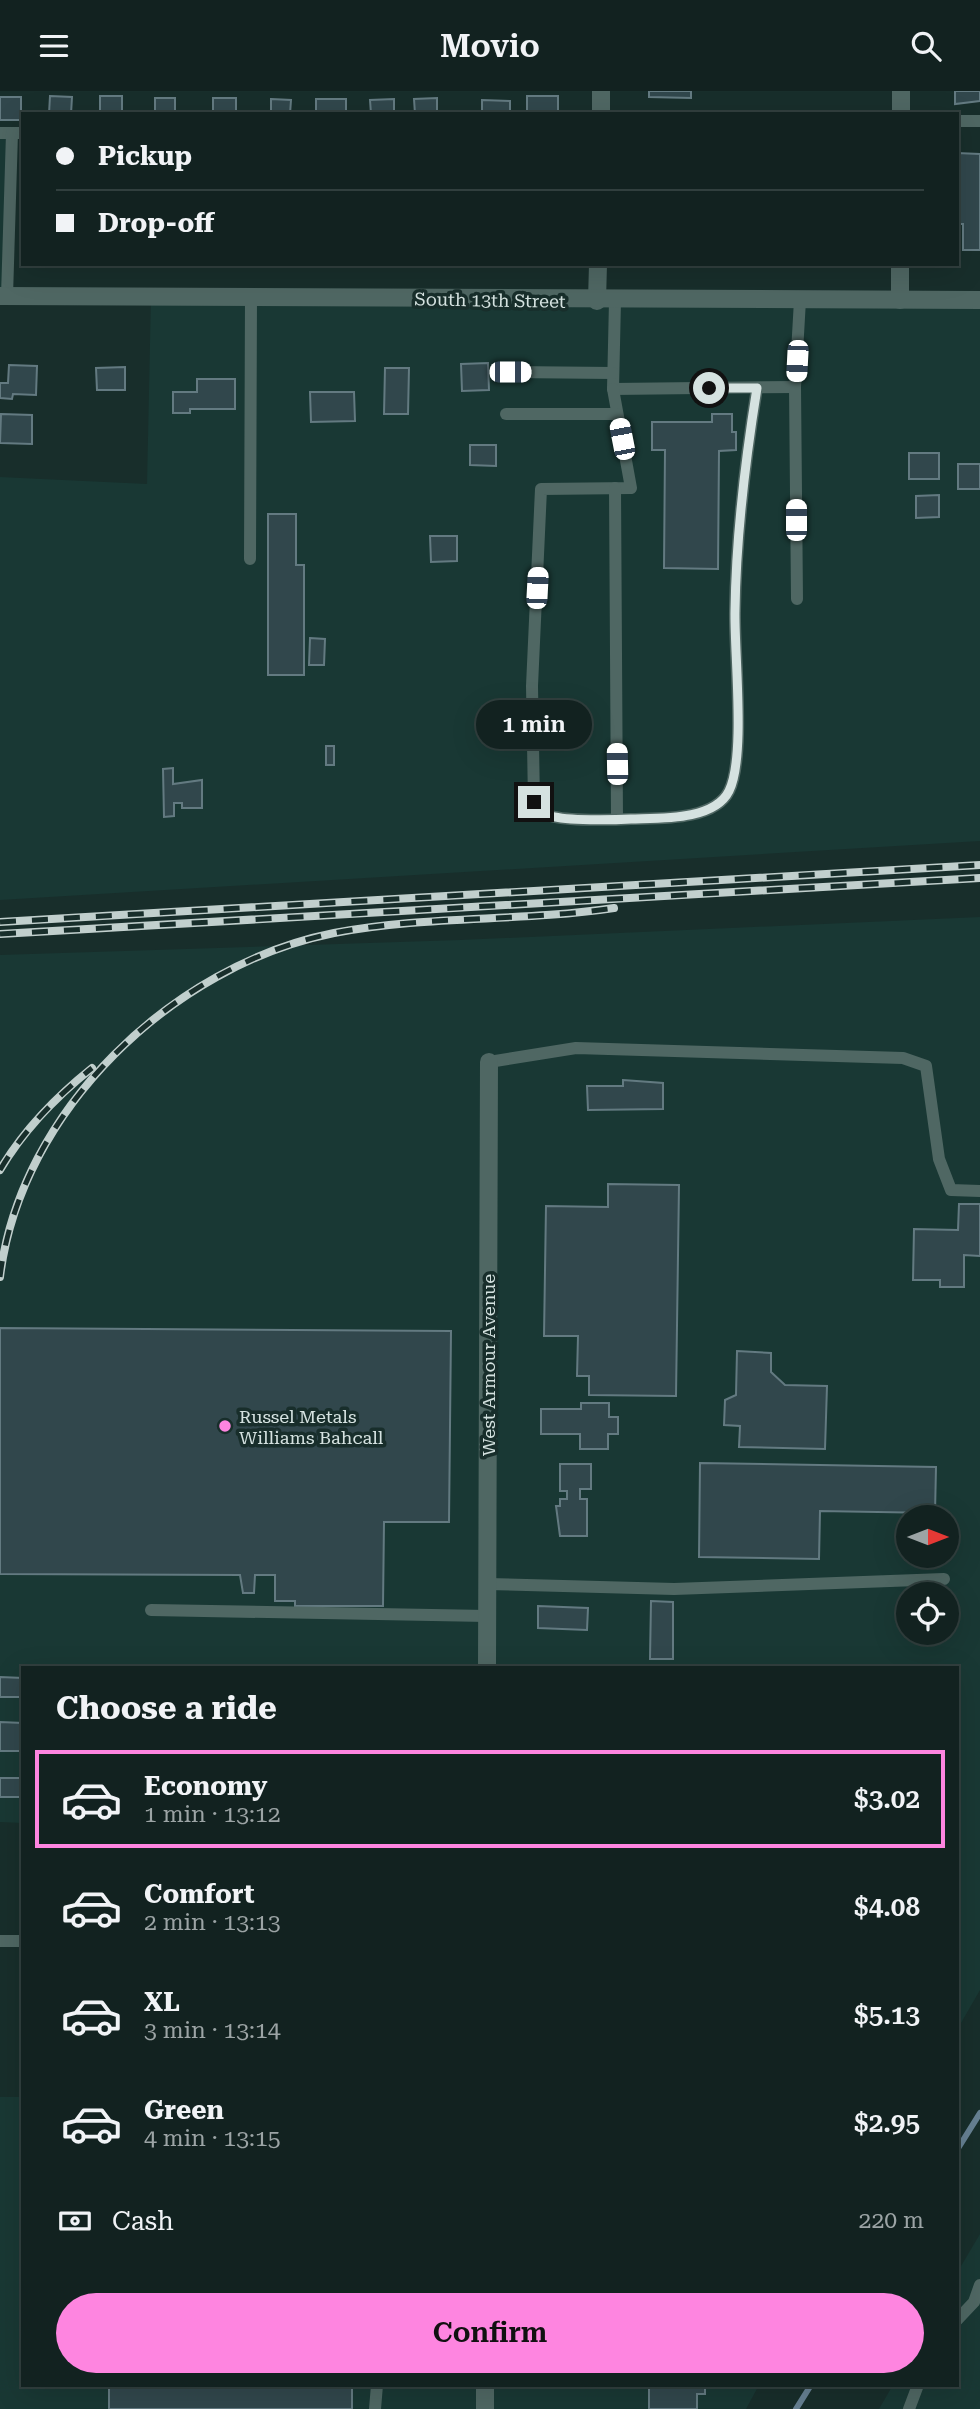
<!DOCTYPE html>
<meta charset="utf-8">
<style>
body{margin:0;font-family:"Roboto Serif",serif;background:#1b2a29;color:#f1f3f6;height:100vh;display:flex;flex-direction:column;font-size:26px;white-space:nowrap}
*{box-sizing:border-box;margin:0}
p{font-size:23px;color:#9ca4a5}
.icon{flex:none;width:38px;height:38px;fill:none;stroke:currentColor;stroke-width:2;stroke-linecap:round;stroke-linejoin:round}
.map{position:relative;flex:1;overflow:hidden}
.sheet{position:absolute;left:21px;top:1575px;width:938px;height:721px;display:flex;flex-direction:column;background:#122220;border-radius:0px;box-shadow:0 7px 28px #0002,0 0 0 2px #313f3e}
.sheet>*{flex:none}
.top-card{position:absolute;left:21px;top:21px;width:938px;height:154px;border-radius:0px;box-shadow:0 7px 28px #0002,0 0 0 2px #313f3e;display:grid;align-content:center;height:154px;padding:0 35px;background:#122220}
.needle{width:46px;rotate:90deg}
.controls{position:absolute;left:896px;top:1414px;display:grid;gap:14px}
.controls a{display:grid;place-items:center;width:63px;height:63px;border-radius:50%;background:#122220;box-shadow:0 7px 28px #0002,0 0 0 2px #313f3e;font-size:35px}
.end{position:absolute;width:32px;height:32px;margin:-16px;border:9px solid #d5e2e0;background:#111;box-shadow:0 0 0 4px #111}
.from{border-radius:50%}
.bubble{position:absolute;height:49px;border-radius:24px;background:#122220;box-shadow:0 7px 28px #0002,0 0 0 2px #313f3e;font-size:23px;font-weight:600;line-height:49px;text-align:center}
.car{position:absolute;width:21px;height:42px;margin:-21px -10px;border-radius:9px;box-shadow:0 0 5px 2px #0007;background:linear-gradient(#fff 24%,#345 0 40%,#fff 0 76%,#345 0 86%,#fff 0)}
.top-card b{display:flex;align-items:center;gap:24px;height:66px;font-size:26px}
.top-card b+b{border-top:2px solid #313f3e}
.top-card i{width:18px;height:18px;background:#f1f3f6}
ul{padding:0;list-style:none}
li{display:flex;align-items:center;gap:21px;height:98px;margin:0 14px 10px;padding:0 21px;border:4px solid transparent;border-radius:0px}
li div{flex:1}
li b{display:block;font-size:26px}
li em{font-style:normal;font-weight:600}
li.current{border-color:#fe85e0}
li>.icon{width:63px;height:63px;stroke-width:1.5}
h2{padding:0 35px;font-size:32px;line-height:84px}
.pay{display:flex;align-items:center;gap:18px;height:77px;padding:0 35px;font-size:26px}
.pay p{margin-inline-start:auto}
.primary-button{display:flex;gap:14px;margin-top:auto;padding:14px 35px}
.primary-button a{flex:1;height:80px;border-radius:42px;background:#fe85e0;color:#111;font-size:28px;font-weight:600;line-height:80px;text-align:center}
header{display:flex;justify-content:space-between;align-items:center;height:91px;padding:0 35px;background:#122220;font-size:32px;font-weight:600}
.map>svg:first-child{display:block}
.built{fill:#193834;fill-rule:evenodd}
.lines{fill:none;stroke-linecap:round;stroke-linejoin:round}
.stream{stroke:#668092;stroke-width:6}
.building{fill:#31474c;stroke:#637a81;stroke-width:2}
.lane{stroke:#4f6763;stroke-width:12}
.street{stroke:#4f6763;stroke-width:18}
.secondary{stroke:#4f6763;stroke-width:18}
.rail-casing{stroke:#c1cfcd;stroke-width:8}
.rail{stroke:#182e2b;stroke-width:5;stroke-dasharray:16;stroke-linecap:butt}
.route{stroke:#d5e2e0;stroke-width:9}
.poi-dot{fill:#fe85e0;stroke:#182e2b;stroke-width:2.5}
.labels{text-anchor:middle;dominant-baseline:central;stroke-width:7;stroke-linejoin:round;paint-order:stroke}
.street-label{font-size:18px;fill:#d5e2e0;stroke:#182e2b}
.poi-label{font-size:18px;fill:#d5e2e0;stroke:#182e2b;text-anchor:start}
</style>
<header><svg class="icon" aria-label="menu" viewBox="0 0 24 24"><path d="M4 6h16M4 12h16M4 18h16"/></svg>Movio<svg class="icon" aria-label="search" viewBox="0 0 24 24"><circle cx="10" cy="10" r="6"/><path d="M15 15l6 6"/></svg></header>
<div class="map">
<svg width="980" height="2318" viewBox="0 0 980 2318">
<rect width="100%" height="100%" fill="#182e2b"/>
<!-- built -->
<g class="built">
<path d="M0 42H12V206L0 205Z"/>
<path d="M151 206 980 209V750L0 809V386L147 393Z"/>
<path d="M980 826V1899L957 1939V1577H23V1732L0 1731V864L460 849ZM908 1426H947V1465H908ZM908 1503H947V1542H908Z"/>
<path d="M0 2006H23V2294H759L746 2318H0Z"/>
<path d="M980 2143V2318H879L893 2294H957V2182Z"/>
</g>
<g class="lines">
<!-- stream -->
<g class="stream">
<path d="M957 2059 980 2022"/>
<path d="M796 2318 811 2294"/>
</g>
</g>
<!-- building -->
<g class="building">
<path d="M649 0H691V7L649 6Z"/>
<path d="M955 0H980V10L955 13Z"/>
<path d="M50 5 72 6 71 23H49Z"/>
<rect x="100" y="5" width="22" height="18"/>
<rect x="527" y="5" width="31" height="18"/>
<rect x="0" y="6" width="21" height="23"/>
<rect x="155" y="7" width="20" height="16"/>
<rect x="213" y="7" width="23" height="16"/>
<path d="M437 7V23H415L414 8Z"/>
<path d="M271 8 291 9 290 23H271Z"/>
<rect x="316" y="8" width="30" height="15"/>
<path d="M394 8V23H371L370 9Z"/>
<path d="M482 9 510 10V23H482Z"/>
<path d="M957 62 980 63V159H963V133H957Z"/>
<path d="M488 272 489 299 462 300 461 273Z"/>
<path d="M9 274 37 275 36 304 13 303 12 308 0 307V292H8Z"/>
<path d="M125 276V299H97L96 277Z"/>
<path d="M385 277H409L408 323H384Z"/>
<path d="M197 288H235V318H190V322H173V301H197Z"/>
<path d="M310 301H354L355 330 311 331Z"/>
<path d="M1 323 32 324V353L0 352Z"/>
<path d="M712 323H732V341H736V359L719 360 718 478 664 477 665 359H652V331H712Z"/>
<path d="M470 354H496V375L470 374Z"/>
<rect x="909" y="362" width="30" height="26"/>
<rect x="958" y="373" width="22" height="25"/>
<path d="M939 404V426L916 427V405Z"/>
<path d="M268 423H296V474H304V584H268Z"/>
<path d="M430 445H457V470L431 471Z"/>
<path d="M310 547 325 548 324 574H309Z"/>
<rect x="326" y="655" width="8" height="19"/>
<path d="M173 677V693L202 689V717H182V712H174V725L164 726 163 678Z"/>
<path d="M623 989 663 992V1018L588 1019 587 995H623Z"/>
<path d="M608 1093 679 1094 676 1305 589 1304V1285H577L578 1245H544L546 1115 608 1116Z"/>
<path d="M959 1113H980V1165L964 1164V1196H940V1189H913L914 1138 958 1139Z"/>
<path d="M0 1237 451 1240 449 1431H384L383 1515H295V1510H275V1484H255L254 1502H243L240 1484 0 1483Z"/>
<path d="M737 1260 771 1262V1281L785 1294 827 1295 825 1358 739 1356 740 1335 724 1334 725 1309 736 1304Z"/>
<path d="M581 1312H609V1326H618V1343H608V1358H580V1343H541V1318H581Z"/>
<path d="M700 1372 936 1376 935 1422 820 1420 819 1468 699 1466Z"/>
<path d="M560 1373H591V1398H580V1408H587V1445H560L556 1415H560V1408H567V1400H560Z"/>
<path d="M651 1510 673 1511V1568H650Z"/>
<path d="M538 1515 588 1517 587 1539 538 1537Z"/>
<path d="M0 1586 23 1587V1606H0Z"/>
<path d="M0 1631 23 1632V1660H0Z"/>
<rect x="0" y="1687" width="23" height="19"/>
<rect x="109" y="2294" width="243" height="24"/>
<path d="M649 2294H705V2303H697V2318H649Z"/>
</g>
<g class="lines">
<!-- lane -->
<g class="lane">
<path d="M957 30H980"/>
<path d="M0 42H23"/>
<path d="M7 205 12 42"/>
<path d="M615 210 613 298 795 296"/>
<path d="M510 281 613 282"/>
<path d="M613 298 631 397 541 398 532 595 534 711C539 715 545 723 551 725 567 730 613 729 631 728 659 727 714 730 729 700 746 667 734 561 735 520 736 444 745 371 757 297"/>
<path d="M506 323H617"/>
<path d="M615 397 617 728"/>
<path d="M250 468 251 206"/>
<path d="M797 508 795 296 800 209"/>
<path d="M489 971 576 957 903 967 926 975 939 1068 951 1099 980 1100"/>
<path d="M487 1493 674 1498 944 1488"/>
<path d="M151 1519 487 1525"/>
<path d="M0 1850H23"/>
<path d="M957 2229 974 2211 980 2194"/>
<path d="M375 2318 377 2294"/>
<path d="M909 2318 918 2294"/>
</g>
<!-- street -->
<g class="street">
<path d="M601 23V0"/>
<path d="M901 23V0"/>
<path d="M900 209V173"/>
<path d="M597 210 598 173"/>
<path d="M487 1577 489 971"/>
<path d="M485 2318V2294"/>
</g>
<!-- secondary -->
<path class="secondary" d="M0 205 980 209"/>
<defs>
<g id="rail">
<path d="M0 831 980 774"/>
<path d="M0 843 980 787"/>
<path d="M0 1079C23 1040 57 1005 92 977"/>
<path d="M0 1186C20 1020 173 874 334 842 426 824 521 831 614 817"/>
</g>
</defs>
<!-- rail casing -->
<use href="#rail" class="rail-casing"/>
<!-- rail -->
<use href="#rail" class="rail"/>
</g>
<g class="lines">
<!-- route -->
<path class="route" d="M534 711C539 715 545 723 551 725 567 730 613 729 631 728 659 727 714 730 729 700 746 666 734 561 735 520 736 444 745 371 757 297H709"/>
</g>
<!-- markers -->
<circle class="poi-dot" cx="225" cy="1335" r="7"/>
<g class="labels">
<!-- street labels -->
<g class="street-label">
<text transform="translate(490 209) rotate(1)">South 13th Street</text>
<text transform="translate(488 1274) rotate(-90)">West Armour Avenue</text>
</g>
<!-- poi labels -->
<g class="poi-label">
<text x="239" y="1325">Russel Metals<tspan x="239" dy="21">Williams Bahcall</tspan></text>
</g>
</g>
</svg>
<div class="controls">
<a><svg class="needle" viewBox="-14 -14 28 28"><path d="M0-13l5 13h-10z" fill="#e53935"/><path d="M0 13l5-13h-10z" fill="#9ca4a5"/></svg></a>
<a><svg class="icon" aria-label="locate" viewBox="0 0 24 24"><circle cx="12" cy="12" r="6"/><path d="M12 2v4M12 18v4M2 12h4M18 12h4"/></svg></a>
</div>
<i class="end from" style="left:709px;top:297px"></i>
<i class="end" style="left:534px;top:711px"></i>
<div class="bubble" style="left:476px;top:609px;width:116px">1 min</div>
<i class="car" style="left:797px;top:270px;rotate:183deg"></i>
<i class="car" style="left:510px;top:281px;rotate:90deg"></i>
<i class="car" style="left:622px;top:348px;rotate:349deg"></i>
<i class="car" style="left:796px;top:429px;rotate:0deg"></i>
<i class="car" style="left:537px;top:497px;rotate:3deg"></i>
<i class="car" style="left:617px;top:673px;rotate:359deg"></i>
<div class="top-card">
<b><i class="from"></i>Pickup</b>
<b><i></i>Drop-off</b>
</div>
<section class="sheet">
<h2>Choose a ride</h2>
<ul>
<li class="current"><svg class="icon" aria-label="car" viewBox="0 0 24 24"><path d="M5 17H2v-5l4-1 3-4h7l3 4 3 1v5h-3M9 17h6M6 11h13"/><circle cx="7" cy="17" r="2"/><circle cx="17" cy="17" r="2"/></svg><div><b>Economy</b><p>1 min · 13:12</p></div><em>$3.02</em></li>
<li><svg class="icon" aria-label="car" viewBox="0 0 24 24"><path d="M5 17H2v-5l4-1 3-4h7l3 4 3 1v5h-3M9 17h6M6 11h13"/><circle cx="7" cy="17" r="2"/><circle cx="17" cy="17" r="2"/></svg><div><b>Comfort</b><p>2 min · 13:13</p></div><em>$4.08</em></li>
<li><svg class="icon" aria-label="car" viewBox="0 0 24 24"><path d="M5 17H2v-5l4-1 3-4h7l3 4 3 1v5h-3M9 17h6M6 11h13"/><circle cx="7" cy="17" r="2"/><circle cx="17" cy="17" r="2"/></svg><div><b>XL</b><p>3 min · 13:14</p></div><em>$5.13</em></li>
<li><svg class="icon" aria-label="car" viewBox="0 0 24 24"><path d="M5 17H2v-5l4-1 3-4h7l3 4 3 1v5h-3M9 17h6M6 11h13"/><circle cx="7" cy="17" r="2"/><circle cx="17" cy="17" r="2"/></svg><div><b>Green</b><p>4 min · 13:15</p></div><em>$2.95</em></li>
</ul>
<div class="pay"><svg class="icon" aria-label="cash" viewBox="0 0 24 24"><path d="M3 7h18v10H3z"/><circle cx="12" cy="12" r="2"/></svg>Cash<p>220 m</p></div>
<div class="primary-button"><a>Confirm</a></div>
</section>
</div>
